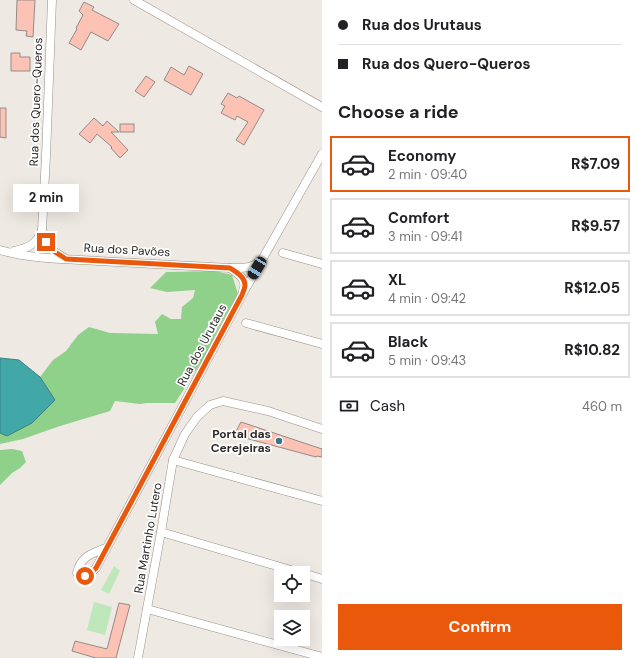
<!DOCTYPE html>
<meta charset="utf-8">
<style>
body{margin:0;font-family:"DM Sans",sans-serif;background:#f6f6f6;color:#202124;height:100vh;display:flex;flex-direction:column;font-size:15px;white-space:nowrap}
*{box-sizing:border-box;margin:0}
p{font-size:13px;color:#757577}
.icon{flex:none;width:22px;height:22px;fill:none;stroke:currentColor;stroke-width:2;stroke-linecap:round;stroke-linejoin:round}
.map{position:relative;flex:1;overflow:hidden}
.sheet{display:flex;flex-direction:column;background:#fff;width:316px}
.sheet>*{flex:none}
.hud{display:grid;align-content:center;height:88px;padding:0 16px;background:#fff}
.tools{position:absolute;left:274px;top:566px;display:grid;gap:8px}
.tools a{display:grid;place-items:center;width:36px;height:36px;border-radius:0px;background:#fff;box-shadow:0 4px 16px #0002;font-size:20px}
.end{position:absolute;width:18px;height:18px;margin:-9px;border:5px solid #ea580c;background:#fff;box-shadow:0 0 0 2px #fff}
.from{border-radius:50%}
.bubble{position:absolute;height:28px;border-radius:0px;background:#fff;box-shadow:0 4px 16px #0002;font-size:13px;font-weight:700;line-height:28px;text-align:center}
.car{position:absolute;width:12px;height:24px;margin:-12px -6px;border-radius:5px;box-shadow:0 0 3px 1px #0007;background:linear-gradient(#222 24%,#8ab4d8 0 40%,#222 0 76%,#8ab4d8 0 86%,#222 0)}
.hud b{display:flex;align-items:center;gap:14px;height:38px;font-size:15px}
.hud b+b{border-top:1px solid #e0e0e0}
.hud i{width:10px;height:10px;background:#202124}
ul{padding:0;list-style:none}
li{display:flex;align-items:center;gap:12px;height:56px;margin:0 8px 6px;padding:0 8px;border:2px solid #e0e0e0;border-radius:0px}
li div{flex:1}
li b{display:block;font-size:15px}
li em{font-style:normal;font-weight:700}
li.on{border-color:#ea580c}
li>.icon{width:36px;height:36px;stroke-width:1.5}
h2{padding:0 16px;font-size:18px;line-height:48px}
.pay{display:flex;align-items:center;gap:10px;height:44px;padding:0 16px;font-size:15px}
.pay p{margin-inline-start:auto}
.action{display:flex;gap:8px;margin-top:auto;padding:8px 16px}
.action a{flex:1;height:46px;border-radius:0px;background:#ea580c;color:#fff;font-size:16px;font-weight:700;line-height:46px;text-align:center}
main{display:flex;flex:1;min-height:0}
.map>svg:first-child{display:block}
.green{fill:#bee8bb}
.forest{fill:#8fd08b}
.water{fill:#41a7a7;stroke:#3b8181}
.building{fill:#fcc2b4;stroke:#938b89}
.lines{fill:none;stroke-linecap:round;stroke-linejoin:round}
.street-casing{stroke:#97918c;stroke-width:9}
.street{stroke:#fff;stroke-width:8}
.route{stroke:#ea580c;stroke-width:5}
.poi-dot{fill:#3b748e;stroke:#fff;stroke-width:1.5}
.labels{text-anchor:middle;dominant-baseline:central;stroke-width:3.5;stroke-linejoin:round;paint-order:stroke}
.street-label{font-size:12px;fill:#2c2927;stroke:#fff}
.poi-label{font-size:12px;font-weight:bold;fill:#2c2927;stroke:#fff;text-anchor:end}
</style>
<main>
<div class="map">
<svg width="322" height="658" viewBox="0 0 322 658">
<rect width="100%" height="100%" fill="#efe9e3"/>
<!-- green -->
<g class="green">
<path d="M114 566 120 571 109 594 101 590Z"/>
<path d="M94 602 112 607 105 635 87 630Z"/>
</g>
<!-- forest -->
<g class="forest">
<path d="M215 271 232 275 238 294 221 324 202 361 175 403H146L140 404 115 401 110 411 60 426 23 439 0 444V433L7 436 55 400 40 377 53 360 66 351 78 335 89 327 110 333 158 334 155 322 162 314 171 319H181L182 307 193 298 195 290 167 292 150 288 166 272Z"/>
<path d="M12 449 22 451 26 462 20 468 12 473 0 485V450Z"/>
</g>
<!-- water -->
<path class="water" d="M0 358 19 360 40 377 55 400 32 423 7 436 0 433Z"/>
<!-- building -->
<g class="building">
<path d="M17 0H35L33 37 26 36 27 31 16 30Z"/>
<path d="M84 2 94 7 92 10 119 24 108 41 91 32 81 50 69 43 77 29 76 28 83 15 79 11Z"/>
<path d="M11 53H20V57H30V71H11Z"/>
<path d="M189 66 203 74 191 95 164 80 171 67 184 75Z"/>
<path d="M146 76 155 82 144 97 135 91Z"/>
<path d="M228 93 237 98 239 96 264 110 244 145 236 140 248 122 237 116 235 120 221 113 225 106 221 104Z"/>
<path d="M0 108H6V138L0 137Z"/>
<path d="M94 118 103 126 107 121 119 132H111L128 150 120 158 111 148 112 147 97 134 90 143 79 134Z"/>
<rect x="120" y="124" width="14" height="8"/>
<path d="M241 422 322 449V457L317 456 316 457 234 435Z"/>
<path d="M119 603 130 605 116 658H96L72 651 75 641 107 649Z"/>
</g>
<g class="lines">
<defs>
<g id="street">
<path d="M52 0 46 156 42 230 46 241 52 250 66 259"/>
<path d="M134 0 322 107"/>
<path d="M0 250C31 259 65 259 98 261 142 263 186 266 230 268 239 274 248 280 243 291"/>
<path d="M14 251C28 248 37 244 42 230"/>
<path d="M283 253 322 264"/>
<path d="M230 268C241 268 253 269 261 260"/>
<path d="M246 323 322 344"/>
<path d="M173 460 322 501"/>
<path d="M161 532 301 573"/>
<path d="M106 548C91 554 81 556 77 573L80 576C87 576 91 573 96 568L242 295 322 154"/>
<path d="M303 573 322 579"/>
<path d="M147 609 322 657"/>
<path d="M138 658 161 532 173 460 185 434 197 417 210 405 223 401 268 411 322 429"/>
</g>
</defs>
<!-- street casing -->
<use href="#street" class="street-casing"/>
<!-- street -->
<use href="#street" class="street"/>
</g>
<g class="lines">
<!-- route -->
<path class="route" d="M46 242 52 250 66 259 230 268C236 272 245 277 245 285 245 288 243 292 242 295L96 568 92 572 85 576"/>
</g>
<!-- markers -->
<circle class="poi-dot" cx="279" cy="441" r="4"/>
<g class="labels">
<!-- street labels -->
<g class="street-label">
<text transform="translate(36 102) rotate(-88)">Rua dos Quero-Queros</text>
<text transform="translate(127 250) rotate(3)">Rua dos Pavões</text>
<text transform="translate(202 345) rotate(-62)">Rua dos Urutaus</text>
<text transform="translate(148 538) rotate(-80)">Rua Martinho Lutero</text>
</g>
<!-- poi labels -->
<g class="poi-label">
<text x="271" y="434">Portal das<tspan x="271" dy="14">Cerejeiras</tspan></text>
</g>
</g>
</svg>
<div class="tools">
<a><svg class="icon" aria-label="locate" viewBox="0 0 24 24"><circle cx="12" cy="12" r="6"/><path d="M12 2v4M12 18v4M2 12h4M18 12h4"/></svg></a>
<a><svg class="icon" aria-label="layers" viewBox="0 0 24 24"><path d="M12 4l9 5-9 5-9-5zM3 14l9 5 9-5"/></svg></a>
</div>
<i class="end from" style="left:85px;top:576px"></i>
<i class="end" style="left:46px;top:242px"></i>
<div class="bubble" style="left:13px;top:184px;width:66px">2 min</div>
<i class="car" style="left:257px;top:268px;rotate:211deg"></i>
</div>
<section class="sheet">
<div class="hud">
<b><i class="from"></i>Rua dos Urutaus</b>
<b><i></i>Rua dos Quero-Queros</b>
</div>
<h2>Choose a ride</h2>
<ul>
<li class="on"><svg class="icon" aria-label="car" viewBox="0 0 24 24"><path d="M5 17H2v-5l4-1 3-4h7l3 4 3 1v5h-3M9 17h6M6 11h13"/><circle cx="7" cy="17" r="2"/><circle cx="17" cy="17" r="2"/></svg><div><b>Economy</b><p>2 min · 09:40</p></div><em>R$7.09</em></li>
<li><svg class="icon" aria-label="car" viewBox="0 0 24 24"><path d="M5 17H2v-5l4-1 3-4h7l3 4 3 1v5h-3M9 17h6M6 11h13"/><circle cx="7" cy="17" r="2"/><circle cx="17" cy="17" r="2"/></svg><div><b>Comfort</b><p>3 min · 09:41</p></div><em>R$9.57</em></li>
<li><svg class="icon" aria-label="car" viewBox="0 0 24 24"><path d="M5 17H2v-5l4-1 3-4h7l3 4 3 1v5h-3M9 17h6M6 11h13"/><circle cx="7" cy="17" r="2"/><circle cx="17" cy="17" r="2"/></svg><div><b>XL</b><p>4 min · 09:42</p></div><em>R$12.05</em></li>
<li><svg class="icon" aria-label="car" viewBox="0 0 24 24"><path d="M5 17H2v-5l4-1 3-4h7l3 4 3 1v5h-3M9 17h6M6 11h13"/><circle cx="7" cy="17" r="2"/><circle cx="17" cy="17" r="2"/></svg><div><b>Black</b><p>5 min · 09:43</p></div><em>R$10.82</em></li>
</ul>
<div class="pay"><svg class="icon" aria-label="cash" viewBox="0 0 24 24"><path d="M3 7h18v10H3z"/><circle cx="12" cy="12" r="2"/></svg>Cash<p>460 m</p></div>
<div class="action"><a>Confirm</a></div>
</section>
</main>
